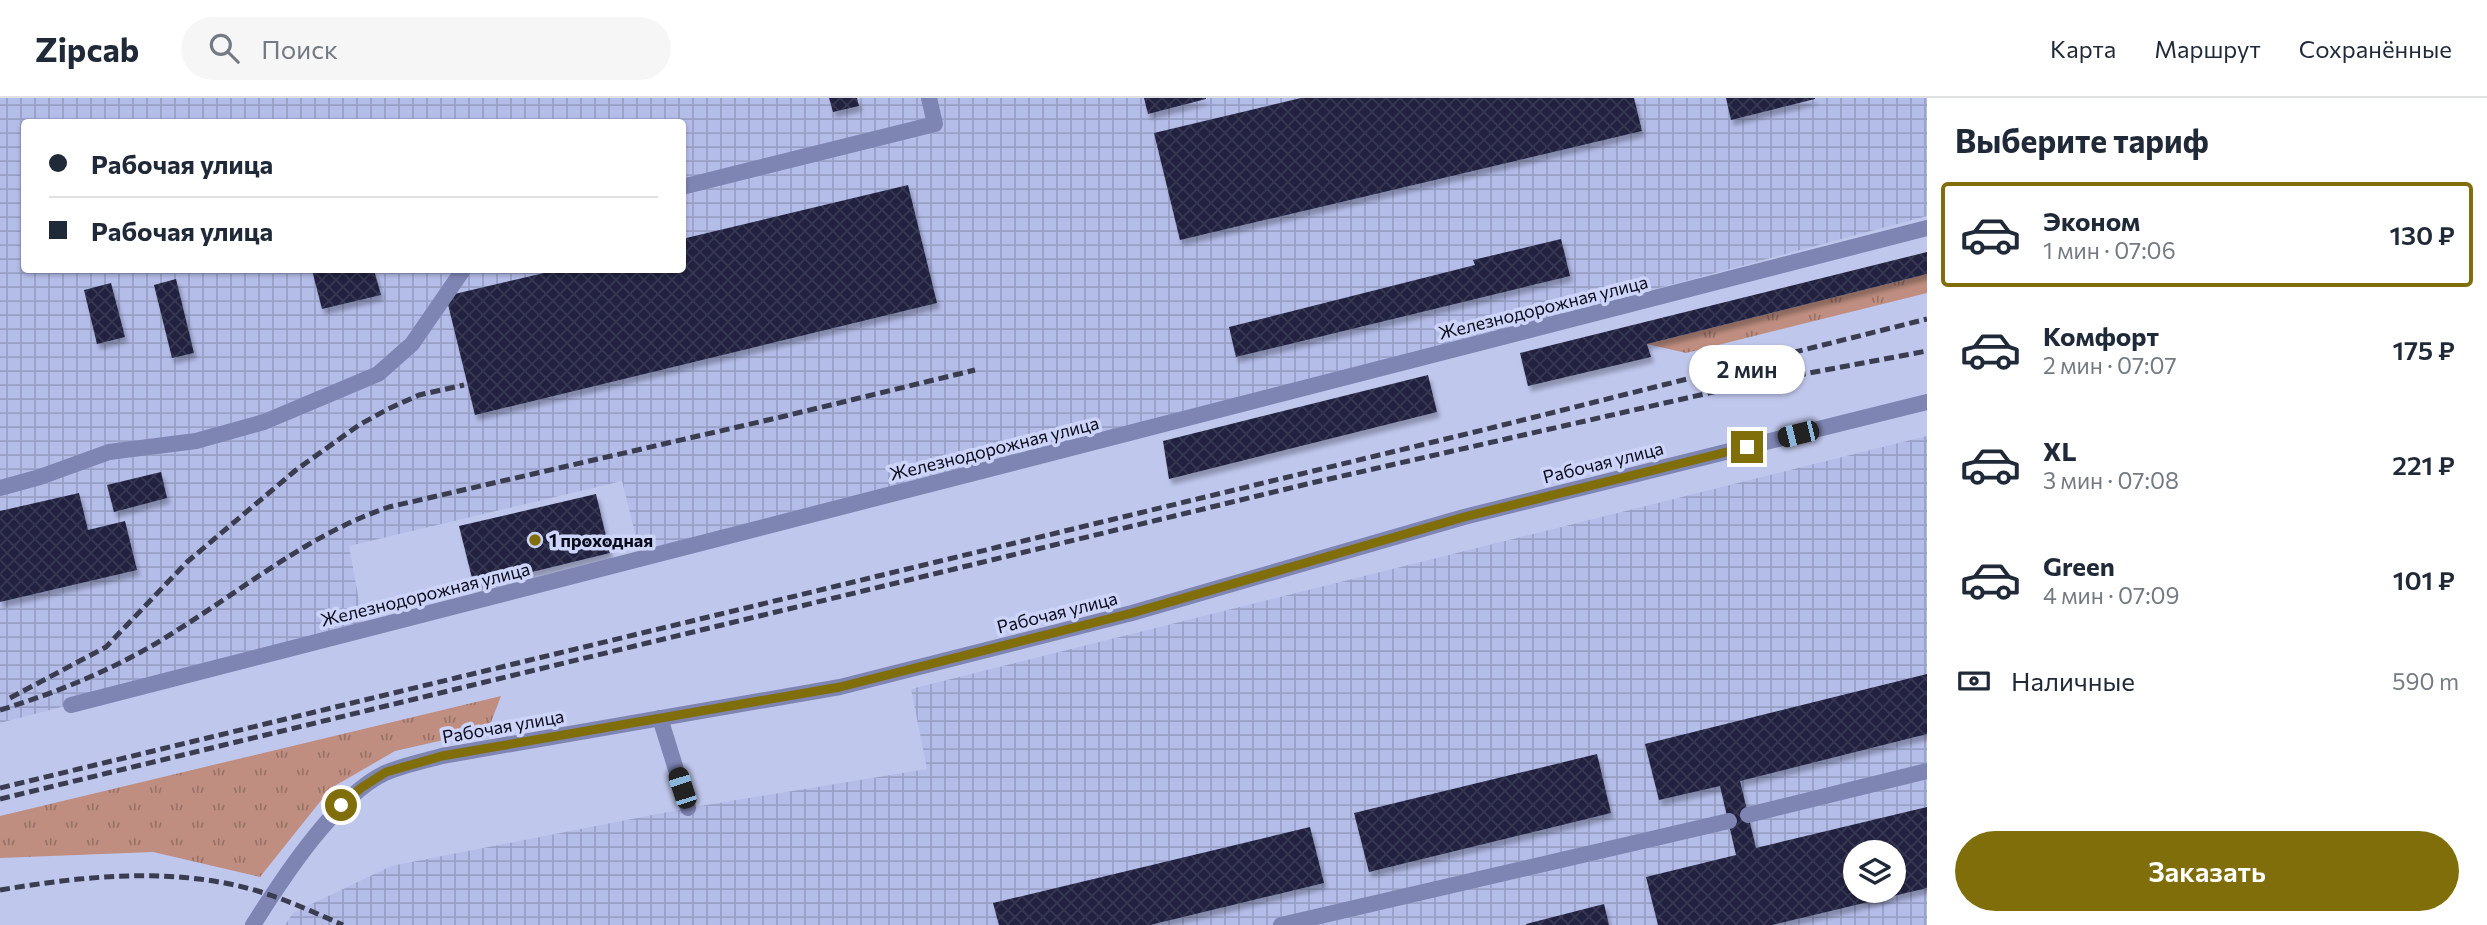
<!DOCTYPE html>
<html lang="ru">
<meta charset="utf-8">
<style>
body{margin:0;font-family:Commissioner,sans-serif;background:#f6f6f7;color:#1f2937;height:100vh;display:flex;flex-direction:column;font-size:26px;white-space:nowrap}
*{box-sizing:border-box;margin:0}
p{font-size:23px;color:#747a83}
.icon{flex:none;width:38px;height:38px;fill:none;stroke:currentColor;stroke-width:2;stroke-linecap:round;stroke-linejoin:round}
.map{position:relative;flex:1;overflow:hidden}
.drawer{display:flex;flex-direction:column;background:#fff;width:560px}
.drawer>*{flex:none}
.guide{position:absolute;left:21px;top:21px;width:665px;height:154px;border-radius:7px;box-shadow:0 2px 5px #0004;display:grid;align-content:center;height:154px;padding:0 28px;background:#fff}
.tools{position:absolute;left:1843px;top:742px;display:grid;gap:14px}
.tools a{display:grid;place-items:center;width:63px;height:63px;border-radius:50%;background:#fff;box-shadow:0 2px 5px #0004;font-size:35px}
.end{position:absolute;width:32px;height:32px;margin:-16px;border:9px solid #806e0b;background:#fff;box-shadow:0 0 0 4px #fff}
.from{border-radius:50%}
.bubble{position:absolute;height:49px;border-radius:24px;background:#fff;box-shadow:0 2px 5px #0004;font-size:23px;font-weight:600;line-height:49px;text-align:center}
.car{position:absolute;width:21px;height:42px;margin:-21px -10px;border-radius:9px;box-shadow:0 0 5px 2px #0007;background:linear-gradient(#222 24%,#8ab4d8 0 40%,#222 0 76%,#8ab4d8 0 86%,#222 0)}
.guide b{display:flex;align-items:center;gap:24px;height:66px;font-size:26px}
.guide b+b{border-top:2px solid #e0e1e3}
.guide i{width:18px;height:18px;background:#1f2937}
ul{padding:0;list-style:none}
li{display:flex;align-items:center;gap:21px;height:105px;margin:0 14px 10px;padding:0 14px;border:4px solid transparent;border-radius:7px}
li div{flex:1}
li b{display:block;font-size:26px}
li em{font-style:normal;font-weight:600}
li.on{border-color:#806e0b}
li>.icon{width:63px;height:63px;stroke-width:1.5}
h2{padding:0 28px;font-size:32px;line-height:84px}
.pay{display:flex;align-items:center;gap:18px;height:77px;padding:0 28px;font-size:26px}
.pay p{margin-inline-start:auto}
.action{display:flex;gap:14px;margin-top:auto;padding:14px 28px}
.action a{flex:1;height:80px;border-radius:42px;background:#806e0b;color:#fff;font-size:28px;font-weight:600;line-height:80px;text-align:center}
header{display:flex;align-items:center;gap:42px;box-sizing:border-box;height:98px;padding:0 35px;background:#fff;border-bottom:2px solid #e0e1e3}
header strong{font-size:33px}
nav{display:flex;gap:38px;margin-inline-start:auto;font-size:24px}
.search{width:490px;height:63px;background:#f6f6f7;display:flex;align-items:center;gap:18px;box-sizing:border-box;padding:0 24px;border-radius:38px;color:#747a83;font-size:26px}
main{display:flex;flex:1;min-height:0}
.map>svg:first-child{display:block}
.industrial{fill:url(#industrial-grid);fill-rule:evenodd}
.grass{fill:url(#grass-tufts)}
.building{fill:url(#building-cross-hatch);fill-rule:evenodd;filter:url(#shadow)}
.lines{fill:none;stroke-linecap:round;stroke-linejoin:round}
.minor{stroke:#7e85b3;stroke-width:16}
.rail{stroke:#3a3d50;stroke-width:5;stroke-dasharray:10 5;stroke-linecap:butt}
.route{stroke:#806e0b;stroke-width:9}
.poi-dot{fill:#806e0b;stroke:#cdd4fa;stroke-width:2.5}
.labels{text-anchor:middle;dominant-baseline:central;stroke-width:7;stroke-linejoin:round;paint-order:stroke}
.street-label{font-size:18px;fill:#090a17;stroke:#cdd4fa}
.poi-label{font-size:18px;font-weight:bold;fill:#090a17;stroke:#cdd4fa;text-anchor:start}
</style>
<header>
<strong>Zipcab</strong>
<div class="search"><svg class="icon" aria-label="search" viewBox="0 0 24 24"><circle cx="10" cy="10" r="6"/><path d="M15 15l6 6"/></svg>Поиск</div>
<nav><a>Карта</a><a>Маршрут</a><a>Сохранённые</a></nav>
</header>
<main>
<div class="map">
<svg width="1927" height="827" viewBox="0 0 1927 827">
<defs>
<pattern id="industrial-grid" width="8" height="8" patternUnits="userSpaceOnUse" patternTransform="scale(1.75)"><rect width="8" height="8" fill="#b4bce8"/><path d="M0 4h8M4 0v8" fill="none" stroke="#99a0c6"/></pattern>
<pattern id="grass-tufts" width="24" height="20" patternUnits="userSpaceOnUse" patternTransform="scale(1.75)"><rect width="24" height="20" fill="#bf8e80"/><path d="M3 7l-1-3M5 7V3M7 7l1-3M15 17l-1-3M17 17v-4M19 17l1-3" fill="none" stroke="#997268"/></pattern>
<pattern id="building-cross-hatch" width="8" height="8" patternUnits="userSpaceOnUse" patternTransform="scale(1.75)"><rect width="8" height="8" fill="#202340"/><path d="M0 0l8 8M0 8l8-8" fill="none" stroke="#363952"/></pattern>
<filter id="shadow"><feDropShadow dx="3" dy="5.5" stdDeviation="2" flood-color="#0004"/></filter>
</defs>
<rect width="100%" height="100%" fill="#c0c7ed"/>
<!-- industrial -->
<g class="industrial">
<path d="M0 0H1927V118L642 463 622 383 349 448 364 530 0 625ZM24 24H682V172H24Z"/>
<path d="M1927 338V827H285L293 815 391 768 688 710 927 671 911 591ZM1855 754H1894V793H1855Z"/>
</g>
<!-- grass -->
<g class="grass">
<path d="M1927 176V195L1686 255 1647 246Z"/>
<path d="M501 598 488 632 395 653 331 690 260 779 153 754 0 760V718Z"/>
</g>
<!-- building -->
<g class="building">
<path d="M829 0H857L859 8 833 14Z"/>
<path d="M1144 0H1206V1L1148 16Z"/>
<path d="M1301 0H1634L1642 33 1180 142 1154 35Z"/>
<path d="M1726 0H1815V1L1731 22Z"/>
<path d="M908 87 937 205 475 317 446 198 557 172H682V141Z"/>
<path d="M1561 141 1570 178 1236 259 1229 229 1475 167 1473 162Z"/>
<path d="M1927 154V176L1647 246 1651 259 1528 288 1520 255Z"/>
<path d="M312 172H374L381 197 322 211Z"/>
<path d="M176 181 194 255 172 260 154 187Z"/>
<path d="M111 185 125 239 97 246 84 192Z"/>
<path d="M1428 277 1437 314 1169 381 1163 343Z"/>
<path d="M161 374 167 400 114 414 107 387Z"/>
<path d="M79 395 88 432 125 423 137 472 0 504V413Z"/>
<path d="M596 396 610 455 474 488 459 428Z"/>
<path d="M1927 576V636L1740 683 1756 750 1927 709V790L1772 827H1658L1646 779 1736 757 1720 688 1659 702 1645 646ZM1855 754H1894V793H1855Z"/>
<path d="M1597 656 1611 715 1369 774 1354 715Z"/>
<path d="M1310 729 1324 785 1150 827H999L993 805Z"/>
<path d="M1604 806 1609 827H1526V826Z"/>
</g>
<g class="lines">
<!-- minor -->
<g class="minor">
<path d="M682 89 935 26 929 0"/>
<path d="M0 390 40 379 109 354 196 343 264 324 378 276 412 246 463 172"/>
<path d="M71 607 1927 130"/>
<path d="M660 620 688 710"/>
<path d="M1748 717 1927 673"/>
<path d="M253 827C282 781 336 698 385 675 403 667 424 663 442 658L840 589 1132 515 1464 419 1927 304"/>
<path d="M1281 827 1729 723"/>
</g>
<!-- rail -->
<g class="rail">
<path d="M10 600 106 549 187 464 296 372 359 327 388 311 419 297 464 287"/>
<path d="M0 612C62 593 122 568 176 533 245 490 311 435 389 409L781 319 975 272"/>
<path d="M0 690 1483 332 1927 221"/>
<path d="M0 701 1307 386 1740 288 1927 253"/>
<path d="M0 792C90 777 185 767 273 798 296 806 320 817 343 827"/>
</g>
</g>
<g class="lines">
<!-- route -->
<path class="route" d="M341 707 361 690 386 674 442 658 840 589 1132 515 1464 419 1747 349"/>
</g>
<!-- markers -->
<circle class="poi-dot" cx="535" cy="442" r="7"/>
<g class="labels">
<!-- street labels -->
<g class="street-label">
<text transform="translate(1543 209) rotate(-14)">Железнодорожная улица</text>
<text transform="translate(994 350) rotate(-14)">Железнодорожная улица</text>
<text transform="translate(1603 364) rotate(-14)">Рабочая улица</text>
<text transform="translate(425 496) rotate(-14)">Железнодорожная улица</text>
<text transform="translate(1057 514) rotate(-14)">Рабочая улица</text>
<text transform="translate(503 628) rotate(-10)">Рабочая улица</text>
</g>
<!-- poi labels -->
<g class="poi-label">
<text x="549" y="442">1 проходная</text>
</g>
</g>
</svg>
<div class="tools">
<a><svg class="icon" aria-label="layers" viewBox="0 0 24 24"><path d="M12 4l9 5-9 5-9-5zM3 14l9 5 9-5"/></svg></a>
</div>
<i class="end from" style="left:341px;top:707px"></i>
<i class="end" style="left:1747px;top:349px"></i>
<div class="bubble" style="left:1689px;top:247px;width:116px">2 мин</div>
<i class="car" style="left:1798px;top:336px;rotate:256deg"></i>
<i class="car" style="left:682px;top:690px;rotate:342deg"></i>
<div class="guide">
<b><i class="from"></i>Рабочая улица</b>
<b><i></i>Рабочая улица</b>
</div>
</div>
<section class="drawer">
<h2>Выберите тариф</h2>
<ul>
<li class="on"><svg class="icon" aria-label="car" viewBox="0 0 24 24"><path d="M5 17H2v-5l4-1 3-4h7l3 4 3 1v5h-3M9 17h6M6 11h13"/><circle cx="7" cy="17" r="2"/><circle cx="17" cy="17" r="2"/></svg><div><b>Эконом</b><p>1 мин · 07:06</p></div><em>130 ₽</em></li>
<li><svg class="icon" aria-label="car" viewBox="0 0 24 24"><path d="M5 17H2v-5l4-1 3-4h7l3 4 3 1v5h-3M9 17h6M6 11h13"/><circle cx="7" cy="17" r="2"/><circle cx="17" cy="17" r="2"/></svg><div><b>Комфорт</b><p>2 мин · 07:07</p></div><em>175 ₽</em></li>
<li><svg class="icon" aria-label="car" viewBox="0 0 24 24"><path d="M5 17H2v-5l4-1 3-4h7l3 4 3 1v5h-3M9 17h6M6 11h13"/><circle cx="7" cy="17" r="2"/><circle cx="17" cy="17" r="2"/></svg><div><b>XL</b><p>3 мин · 07:08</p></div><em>221 ₽</em></li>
<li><svg class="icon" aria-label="car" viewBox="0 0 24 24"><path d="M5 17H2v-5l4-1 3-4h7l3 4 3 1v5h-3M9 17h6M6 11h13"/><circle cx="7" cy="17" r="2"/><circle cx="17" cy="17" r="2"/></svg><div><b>Green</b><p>4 мин · 07:09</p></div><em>101 ₽</em></li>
</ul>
<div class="pay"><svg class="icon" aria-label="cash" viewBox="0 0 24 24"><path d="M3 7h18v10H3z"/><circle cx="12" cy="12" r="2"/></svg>Наличные<p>590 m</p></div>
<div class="action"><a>Заказать</a></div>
</section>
</main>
